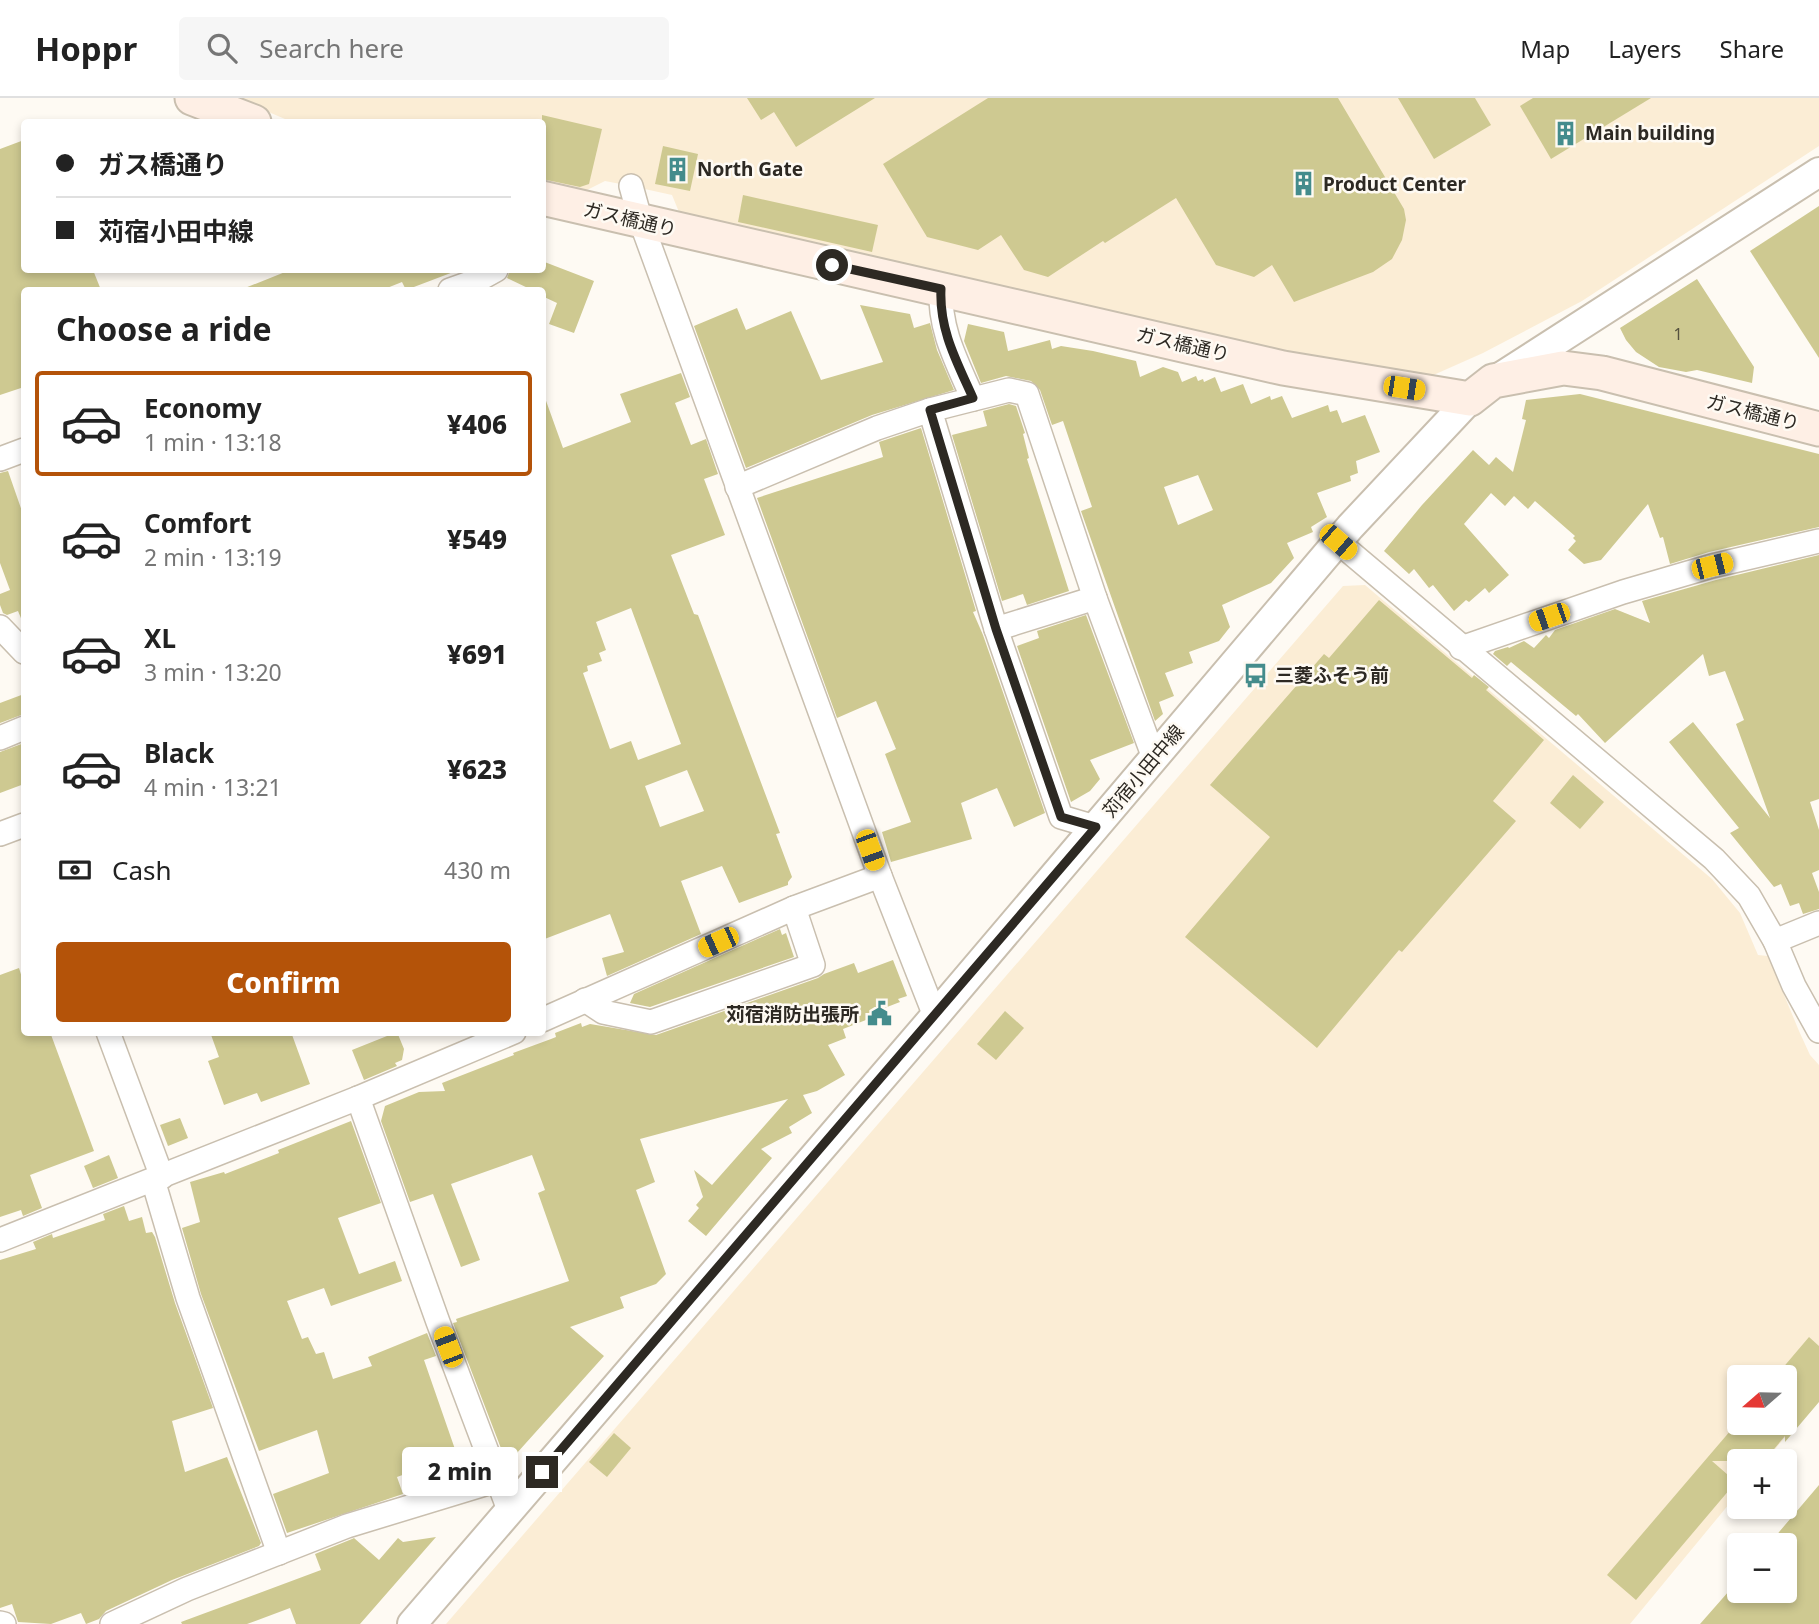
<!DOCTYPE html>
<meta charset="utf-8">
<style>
body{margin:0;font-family:"Noto Sans","Noto Sans JP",sans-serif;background:#f6f6f6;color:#222;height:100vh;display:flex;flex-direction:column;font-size:26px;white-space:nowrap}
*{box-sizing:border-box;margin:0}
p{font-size:23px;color:#767676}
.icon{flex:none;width:38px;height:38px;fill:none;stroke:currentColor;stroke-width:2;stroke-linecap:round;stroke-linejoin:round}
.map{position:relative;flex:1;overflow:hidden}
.details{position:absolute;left:21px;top:189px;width:525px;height:749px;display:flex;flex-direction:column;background:#fff;border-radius:7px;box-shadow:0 4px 10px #0003}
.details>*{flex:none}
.top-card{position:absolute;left:21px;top:21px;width:525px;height:154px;border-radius:7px;box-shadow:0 4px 10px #0003;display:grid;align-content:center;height:154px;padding:0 35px;background:#fff}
.needle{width:46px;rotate:250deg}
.buttons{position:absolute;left:1727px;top:1267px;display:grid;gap:14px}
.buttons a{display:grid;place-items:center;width:70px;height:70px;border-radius:7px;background:#fff;box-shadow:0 4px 10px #0003;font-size:35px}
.end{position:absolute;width:32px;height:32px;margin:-16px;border:9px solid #2d2923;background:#fff;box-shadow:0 0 0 4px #fff}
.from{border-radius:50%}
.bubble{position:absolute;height:49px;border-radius:7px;background:#fff;box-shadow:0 4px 10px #0003;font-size:23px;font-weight:800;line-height:49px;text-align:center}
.car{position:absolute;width:21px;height:42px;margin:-21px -10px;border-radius:9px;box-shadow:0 0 5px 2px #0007;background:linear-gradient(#f5c518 24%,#345 0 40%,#f5c518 0 76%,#345 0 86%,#f5c518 0)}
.top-card b{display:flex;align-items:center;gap:24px;height:66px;font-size:26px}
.top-card b+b{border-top:2px solid #e0e0e0}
.top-card i{width:18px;height:18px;background:#222}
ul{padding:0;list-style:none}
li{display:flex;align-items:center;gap:21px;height:105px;margin:0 14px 10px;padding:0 21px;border:4px solid transparent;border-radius:7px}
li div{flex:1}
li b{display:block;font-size:26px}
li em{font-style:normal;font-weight:800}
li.current{border-color:#b45309}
li>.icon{width:63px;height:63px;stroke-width:1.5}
h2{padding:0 35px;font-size:32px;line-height:84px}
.pay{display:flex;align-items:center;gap:18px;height:77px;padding:0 35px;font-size:26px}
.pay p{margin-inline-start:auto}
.cta{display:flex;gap:14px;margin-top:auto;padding:14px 35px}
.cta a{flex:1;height:80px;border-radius:7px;background:#b45309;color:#fff;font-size:28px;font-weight:800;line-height:80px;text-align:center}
header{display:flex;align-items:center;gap:42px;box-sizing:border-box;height:98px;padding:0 35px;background:#fff;border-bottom:2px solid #e0e0e0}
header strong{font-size:33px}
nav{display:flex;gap:38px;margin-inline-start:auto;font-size:24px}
.search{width:490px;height:63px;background:#f6f6f6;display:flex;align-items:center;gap:18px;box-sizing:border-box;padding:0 24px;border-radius:7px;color:#767676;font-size:26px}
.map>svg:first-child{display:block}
.built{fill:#fbedd5;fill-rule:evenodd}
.building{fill:#cec991;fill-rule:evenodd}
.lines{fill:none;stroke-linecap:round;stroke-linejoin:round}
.minor-casing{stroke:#c9bfaf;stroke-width:26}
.tertiary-casing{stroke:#c9bfaf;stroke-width:32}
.secondary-casing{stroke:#c9bfaf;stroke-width:37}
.minor{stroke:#fff;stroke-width:23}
.tertiary{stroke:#fff;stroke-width:28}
.secondary{stroke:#feefe5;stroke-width:33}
.route{stroke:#2d2923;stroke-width:9}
.labels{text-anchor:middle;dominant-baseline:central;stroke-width:5;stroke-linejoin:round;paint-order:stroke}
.number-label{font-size:16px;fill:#55513e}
.poi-label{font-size:19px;font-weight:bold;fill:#2d2923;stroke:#fefaf3;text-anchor:start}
.street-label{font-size:19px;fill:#2d2923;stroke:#fefaf3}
</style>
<header>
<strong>Hoppr</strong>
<div class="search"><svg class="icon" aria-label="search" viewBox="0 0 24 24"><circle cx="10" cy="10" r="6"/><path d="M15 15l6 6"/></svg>Search here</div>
<nav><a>Map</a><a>Layers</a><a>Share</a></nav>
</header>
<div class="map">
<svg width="1819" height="1526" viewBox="0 0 1819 1526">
<rect width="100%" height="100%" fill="#fefaf3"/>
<!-- built -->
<g class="built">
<path d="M236 0H1819V48L1582 203 1483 255 1429 279 1270 256 681 119 672 97 631 88 605 83 575 98 543 90 542 24H292Z"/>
<path d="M1365 487 1712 781 1740 815 1758 857 1768 858 1799 933 1810 957 1819 967V1299L1765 1363H1740L1739 1394 1630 1526H446L1343 488ZM1740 1279H1785V1325H1740Z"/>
</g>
<!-- building -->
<g class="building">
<path d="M747 0H875L796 49 774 14 761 22Z"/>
<path d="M988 0H1338L1404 111 1406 122 1402 142 1392 161 1373 174 1294 204 1272 167 1254 179 1216 167 1176 100 1105 145 1103 143 1048 179 1024 172 1001 137 978 152 927 139 883 66Z"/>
<path d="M1398 0H1475L1491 27 1434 61Z"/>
<path d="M1533 0H1651L1551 61 1520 8Z"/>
<path d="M542 17 602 31 589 86 580 89 542 81Z"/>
<path d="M24 42V172H93L101 192H24V289L0 297V51Z"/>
<path d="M663 48 698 56 690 93 655 86Z"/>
<path d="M743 97 878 127 872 154 738 124Z"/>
<path d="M1819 108V260L1750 153Z"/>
<path d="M542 163 594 183 574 235 549 226 557 205 542 198V192H532L507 180 510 172H542Z"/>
<path d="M290 172H456V173L406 192 402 184 382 192H240Z"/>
<path d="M1697 181 1754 269 1752 285 1697 272 1686 274 1659 269 1636 254 1626 242 1620 230Z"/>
<path d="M860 207 910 216 914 230 930 225 937 252 954 292 872 317 746 370 694 228 737 210 746 232 791 213 821 282 883 264Z"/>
<path d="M968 226 1004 234 1008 253 1050 242 1052 251 1061 248 1093 253 1136 263 1140 279 1163 269 1178 274 1182 284 1196 278 1198 283 1203 281 1204 284 1215 279 1221 294 1243 286 1251 306 1270 298 1271 302 1282 298 1292 320 1328 307 1330 314 1337 312 1342 325 1365 317 1380 354 1356 363 1358 375 1350 378 1351 383 1317 395 1327 419 1311 429 1313 434 1287 445 1294 460 1271 485 1222 507 1230 529 1219 543 1189 554 1193 565 1165 575 1174 598 1159 604 1163 616 1155 623 1081 413 1092 409 1063 323 1052 327 1040 292 1031 283 1006 278 981 285 964 243ZM1198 377 1213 412 1178 427 1164 389Z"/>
<path d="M681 275 690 299 675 305 691 347 706 341 718 376 704 381 725 437 671 457 694 516 698 517 780 735 776 736 792 779 788 784V787L739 805 722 768 681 783 701 836 607 878 602 860 624 854 610 816 542 842V300H545L563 350 631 324 620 296ZM631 510 681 646 638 662 631 643 610 651 583 575 588 573 587 568 602 563 599 555 606 552 596 524ZM687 672 704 713 660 729 645 688Z"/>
<path d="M1580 296 1819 356V429L1709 454 1670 466 1663 439 1660 440 1648 406 1601 462 1584 466 1568 452 1576 443 1573 440 1575 438 1535 403 1528 411 1514 398 1505 408 1491 395 1464 426 1509 477 1489 495 1485 490 1469 504 1466 502 1454 513 1433 487 1429 490 1414 471 1409 476 1384 453 1422 407 1473 352 1489 367 1496 359 1513 374 1526 322 1522 321 1526 302Z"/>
<path d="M1009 306 1016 308 1025 335 1023 336 1029 360 1027 361 1069 493 1027 507 1023 496 1002 503 952 337 987 328 983 313Z"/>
<path d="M921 330 976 513 973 514 983 537 1045 715 1014 729 997 690 961 705 972 741 891 764 882 734 911 724 885 656 896 651 876 603 837 620 757 400 883 359 879 344Z"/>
<path d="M8 373 24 419 23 525 18 513 7 517 3 515 0 507V496L10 492 0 465V375Z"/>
<path d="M1819 457V701L1810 704 1819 732V772L1812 775 1819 794V811L1803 816 1799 805 1790 808 1781 786 1774 789 1730 735 1739 730 1669 644 1693 624 1770 720 1736 626 1744 622 1725 573 1709 578 1703 556 1605 645 1578 616 1576 618 1511 564 1507 568 1493 556 1495 553 1508 549 1509 550 1524 543 1534 550 1546 537 1549 540 1555 532 1615 511 1650 525 1642 503 1716 482Z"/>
<path d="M1379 502 1472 580 1474 577 1489 589 1486 592 1544 642 1493 703 1516 723 1402 854 1399 852 1317 950 1185 839 1270 739 1210 687 1324 556 1329 560Z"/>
<path d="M1086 517 1134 645 1090 662 1100 681 1090 693 1071 704 1017 548 1039 540 1037 533Z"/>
<path d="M24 596V616L0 625V605Z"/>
<path d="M24 645V686L0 695V654Z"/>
<path d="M1573 677 1604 704 1580 731 1550 705Z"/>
<path d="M780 831 782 837 786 835 794 859 650 909 630 905 634 896Z"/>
<path d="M893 862 907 898 898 901 900 904 869 916 871 920 843 931 846 940 828 947 845 977 817 993 803 997 812 1015 789 1029 792 1035 761 1051 772 1060 706 1138 688 1123 699 1110 696 1107 703 1099 694 1072 712 1087 788 1001 640 1041 655 1084 636 1092 666 1176 656 1186 620 1199 624 1210 570 1229 604 1258 507 1366 453 1225 457 1224 456 1221 569 1183 538 1095 545 1092 532 1057 451 1086 480 1162 461 1169 433 1096 410 1104 381 1023 385 1008 419 994 445 993 442 985 514 957 513 955 551 941 556 939 555 935 581 925 582 929 590 926 656 937 818 880 824 876 854 865 858 875Z"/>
<path d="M19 870 24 886V934H50L94 1053 30 1077 42 1110 23 1118 21 1112 0 1119V877Z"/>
<path d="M1005 913 1024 930 996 962 977 946Z"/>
<path d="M210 934H291L310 986 261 1004 257 995 224 1007 208 963 219 959Z"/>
<path d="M397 934 404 951 402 962 395 965 397 968 364 982 352 952Z"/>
<path d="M180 1020 188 1040 168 1048 160 1027Z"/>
<path d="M351 1023 381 1105 338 1120 359 1176 395 1163 402 1183 331 1208 324 1190 287 1203 302 1241 308 1239 316 1256 324 1254 333 1281 372 1268 368 1259 427 1235 436 1258 424 1262 457 1357 397 1379 403 1396 287 1435 273 1396 329 1375 317 1332 259 1353 201 1196 182 1130 200 1124 190 1084 224 1074 225 1076 279 1055 278 1052Z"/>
<path d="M109 1057 118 1080 93 1090 84 1068Z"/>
<path d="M124 1108 129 1123 142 1119 146 1135 152 1134 155 1139 175 1205 213 1310 172 1323 185 1374 227 1359 261 1445 259 1448 172 1482 106 1513 99 1521 86 1526 81 1515 51 1526 18 1524 12 1506 0 1510V1162L36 1151 33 1144 52 1136 53 1140 105 1122 103 1116Z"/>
<path d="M1809 1239 1819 1248V1304L1785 1344V1338L1764 1363H1712L1736 1384 1636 1502 1607 1477 1737 1325H1785V1279H1775Z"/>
<path d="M614 1335 631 1350 607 1379 589 1364Z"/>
<path d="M1819 1387V1526H1700L1729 1493H1785V1447H1768Z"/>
<path d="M436 1439 360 1526H296L290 1510 247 1526H182L181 1524 321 1472 315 1456 352 1441 354 1440 379 1462 398 1440 403 1444Z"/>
</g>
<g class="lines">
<defs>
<g id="minor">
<path d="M631 88 641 124 880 778 935 918"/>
<path d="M941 191C939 232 957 264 973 301"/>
<path d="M450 192 478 182 496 172"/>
<path d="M0 361 24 352"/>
<path d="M737 389 877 330 930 312"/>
<path d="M1338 444 1714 761 1749 798 1775 843 1794 888 1819 933"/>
<path d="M0 529 24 554"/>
<path d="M996 531 1095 500"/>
<path d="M1461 550 1623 494 1712 468 1819 443"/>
<path d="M0 640 24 630"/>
<path d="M1095 729 1061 719 996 531 930 312 1009 292 1027 296 1095 500 1154 660"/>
<path d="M0 736 24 727"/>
<path d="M1775 843 1819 825"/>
<path d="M585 902 603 914 651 924 813 867 794 810"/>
<path d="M542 922 794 810 880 778"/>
<path d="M108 934 162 1079"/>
<path d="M358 1000 438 1224 509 1412"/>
<path d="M153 1082 188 1200 279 1455"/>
<path d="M0 1142 358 1000 514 934"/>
<path d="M0 1525 4 1526"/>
<path d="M112 1526 187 1491 347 1428 498 1382"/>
</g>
<g id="tertiary">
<path d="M1502 278 1819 74"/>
<path d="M412 1526 935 918 1350 429 1470 301"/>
</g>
<g id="secondary">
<path d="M192 0 254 24"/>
<path d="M542 100 1283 270 1470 301 1493 283 1563 270 1602 275 1819 331"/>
</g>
</defs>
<!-- minor casing -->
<use href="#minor" class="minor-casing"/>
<!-- tertiary casing -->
<use href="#tertiary" class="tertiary-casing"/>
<!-- secondary casing -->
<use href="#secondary" class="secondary-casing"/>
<!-- minor -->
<use href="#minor" class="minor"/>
<!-- tertiary -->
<use href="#tertiary" class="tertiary"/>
<!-- secondary -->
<use href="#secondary" class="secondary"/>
</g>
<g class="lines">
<!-- route -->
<path class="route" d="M542 1374 1096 729 1061 719 996 531 930 312 973 300C957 264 939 232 941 191L832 167"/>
</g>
<!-- icons -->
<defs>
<symbol id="building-bare" viewBox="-9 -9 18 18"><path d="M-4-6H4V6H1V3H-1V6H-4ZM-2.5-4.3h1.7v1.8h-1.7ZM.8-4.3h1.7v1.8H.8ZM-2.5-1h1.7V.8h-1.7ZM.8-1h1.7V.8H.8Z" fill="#448c8c" stroke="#fefaf3" stroke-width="2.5" paint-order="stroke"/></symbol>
<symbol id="bus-bare" viewBox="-9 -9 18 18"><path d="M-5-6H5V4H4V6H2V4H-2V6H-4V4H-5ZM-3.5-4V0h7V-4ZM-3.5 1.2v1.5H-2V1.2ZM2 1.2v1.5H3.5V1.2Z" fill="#448c8c" stroke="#fefaf3" stroke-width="2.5" paint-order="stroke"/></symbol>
<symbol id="civic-bare" viewBox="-9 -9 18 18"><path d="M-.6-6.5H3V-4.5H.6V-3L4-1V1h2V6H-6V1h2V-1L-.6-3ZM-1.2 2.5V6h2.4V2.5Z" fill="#448c8c" stroke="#fefaf3" stroke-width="2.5" paint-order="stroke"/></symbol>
</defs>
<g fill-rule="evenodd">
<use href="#building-bare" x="1548" y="18" width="35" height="35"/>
<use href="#building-bare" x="660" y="54" width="35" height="35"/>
<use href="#building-bare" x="1286" y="68" width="35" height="35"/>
<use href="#bus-bare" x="1238" y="560" width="35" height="35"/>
<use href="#civic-bare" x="862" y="898" width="35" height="35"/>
</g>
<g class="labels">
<!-- number labels -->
<g class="number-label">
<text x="1678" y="236">1</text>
</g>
<!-- poi labels -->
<g class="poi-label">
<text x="1585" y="35">Main building</text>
<text x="697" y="71">North Gate</text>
<text x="1323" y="86">Product Center</text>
<text x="1275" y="577">三菱ふそう前</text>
<text x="859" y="916" text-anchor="end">苅宿消防出張所</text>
</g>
<!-- street labels -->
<g class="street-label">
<text transform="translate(630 121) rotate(13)">ガス橋通り</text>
<text transform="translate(1183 246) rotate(13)">ガス橋通り</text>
<text transform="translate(1753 314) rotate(14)">ガス橋通り</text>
<text transform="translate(1143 673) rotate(-50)">苅宿小田中線</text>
</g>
</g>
</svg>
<div class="buttons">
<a><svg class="needle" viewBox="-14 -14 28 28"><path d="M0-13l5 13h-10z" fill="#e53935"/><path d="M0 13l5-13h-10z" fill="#767676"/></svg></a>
<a>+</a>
<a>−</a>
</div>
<i class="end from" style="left:832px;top:167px"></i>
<i class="end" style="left:542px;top:1374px"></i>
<div class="bubble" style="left:402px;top:1349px;width:116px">2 min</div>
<i class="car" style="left:1404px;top:290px;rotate:99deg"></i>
<i class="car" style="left:1338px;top:444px;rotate:131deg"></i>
<i class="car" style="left:1712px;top:468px;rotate:76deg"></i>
<i class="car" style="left:1549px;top:519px;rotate:251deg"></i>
<i class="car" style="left:870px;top:752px;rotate:160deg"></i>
<i class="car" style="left:718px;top:844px;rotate:246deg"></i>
<i class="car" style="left:448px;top:1249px;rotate:339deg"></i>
<div class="top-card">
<b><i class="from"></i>ガス橋通り</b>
<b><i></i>苅宿小田中線</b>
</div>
<section class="details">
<h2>Choose a ride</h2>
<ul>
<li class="current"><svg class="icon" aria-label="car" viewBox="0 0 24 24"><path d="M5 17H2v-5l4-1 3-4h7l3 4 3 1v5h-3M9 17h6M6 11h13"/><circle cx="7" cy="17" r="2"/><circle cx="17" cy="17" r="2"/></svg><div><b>Economy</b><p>1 min · 13:18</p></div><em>¥406</em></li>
<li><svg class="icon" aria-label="car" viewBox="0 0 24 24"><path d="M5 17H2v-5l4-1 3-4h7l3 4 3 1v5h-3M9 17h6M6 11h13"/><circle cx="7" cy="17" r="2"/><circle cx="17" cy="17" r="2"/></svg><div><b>Comfort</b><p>2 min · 13:19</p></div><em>¥549</em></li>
<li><svg class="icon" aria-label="car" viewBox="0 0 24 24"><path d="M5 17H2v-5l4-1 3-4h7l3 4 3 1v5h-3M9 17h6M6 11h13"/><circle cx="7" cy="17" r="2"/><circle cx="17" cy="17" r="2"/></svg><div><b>XL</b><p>3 min · 13:20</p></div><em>¥691</em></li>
<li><svg class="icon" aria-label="car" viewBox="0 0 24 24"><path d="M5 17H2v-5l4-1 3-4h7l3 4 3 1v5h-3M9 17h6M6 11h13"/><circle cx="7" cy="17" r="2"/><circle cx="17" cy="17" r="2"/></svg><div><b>Black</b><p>4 min · 13:21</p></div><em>¥623</em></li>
</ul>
<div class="pay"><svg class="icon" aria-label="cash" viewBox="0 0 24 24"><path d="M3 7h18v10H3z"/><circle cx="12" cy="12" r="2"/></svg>Cash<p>430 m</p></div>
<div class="cta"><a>Confirm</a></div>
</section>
</div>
